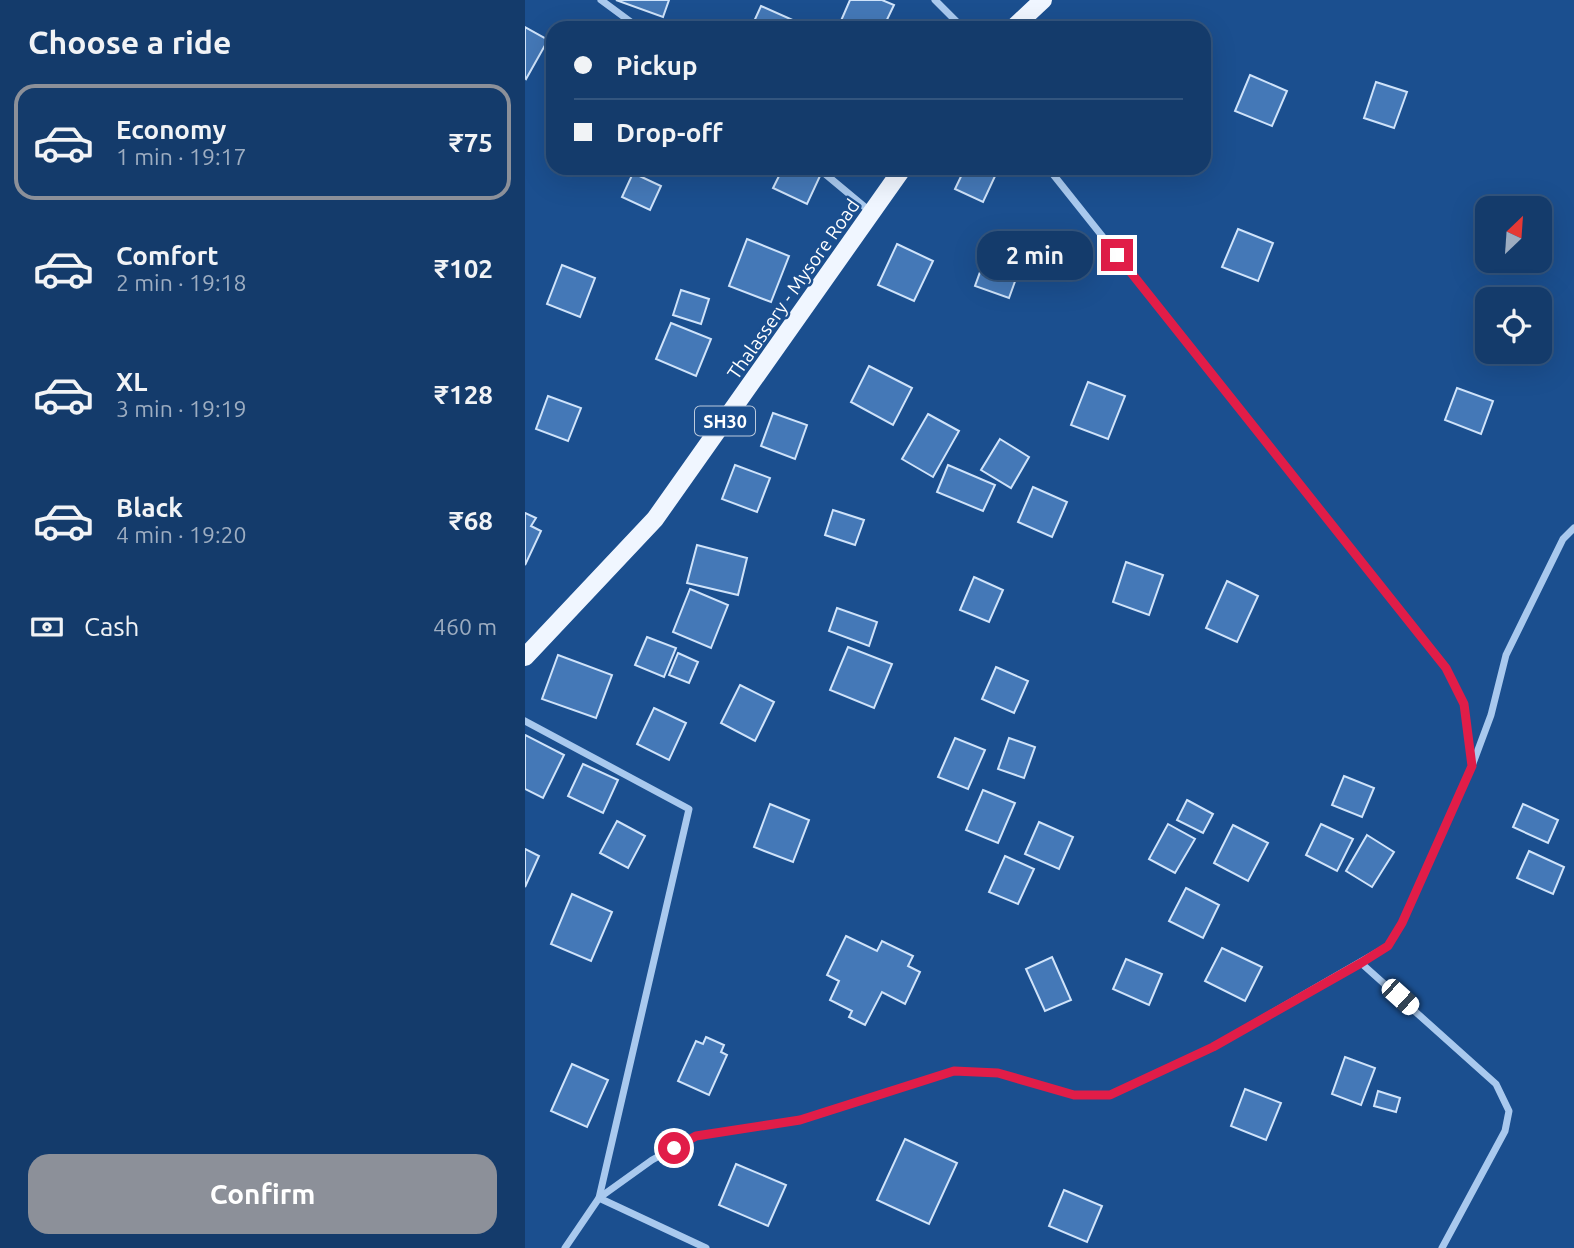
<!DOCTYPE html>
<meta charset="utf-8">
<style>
body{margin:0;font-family:Ubuntu,sans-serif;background:#1d4271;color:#f1f3f6;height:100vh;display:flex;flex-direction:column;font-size:26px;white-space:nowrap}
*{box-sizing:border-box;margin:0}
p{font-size:23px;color:#9dadc1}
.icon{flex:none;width:38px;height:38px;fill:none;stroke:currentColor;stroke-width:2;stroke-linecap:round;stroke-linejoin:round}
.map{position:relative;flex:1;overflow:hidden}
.side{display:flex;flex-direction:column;background:#143b6b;width:525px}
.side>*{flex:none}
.banner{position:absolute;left:21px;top:21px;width:665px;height:154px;border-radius:21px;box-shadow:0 7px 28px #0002,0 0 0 2px #33557e;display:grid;align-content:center;height:154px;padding:0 28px;background:#143b6b}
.needle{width:46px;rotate:25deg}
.fabs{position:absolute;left:950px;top:196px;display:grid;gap:14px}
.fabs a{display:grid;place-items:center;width:77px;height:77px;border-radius:14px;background:#143b6b;box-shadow:0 7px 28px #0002,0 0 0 2px #33557e;font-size:35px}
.end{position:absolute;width:32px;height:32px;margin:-16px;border:9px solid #e11d48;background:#fff;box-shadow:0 0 0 4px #fff}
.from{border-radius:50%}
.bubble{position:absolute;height:49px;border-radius:21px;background:#143b6b;box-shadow:0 7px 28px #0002,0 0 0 2px #33557e;font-size:23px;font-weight:700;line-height:49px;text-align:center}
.car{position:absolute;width:21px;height:42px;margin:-21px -10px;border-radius:9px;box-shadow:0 0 5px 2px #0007;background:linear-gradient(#fff 24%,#345 0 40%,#fff 0 76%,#345 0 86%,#fff 0)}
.banner b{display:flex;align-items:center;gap:24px;height:66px;font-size:26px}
.banner b+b{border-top:2px solid #33557e}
.banner i{width:18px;height:18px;background:#f1f3f6}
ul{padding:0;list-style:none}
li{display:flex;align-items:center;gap:21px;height:116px;margin:0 14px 10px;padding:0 14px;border:4px solid transparent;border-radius:21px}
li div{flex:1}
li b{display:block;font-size:26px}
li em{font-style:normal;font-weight:700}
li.selected{border-color:#8c9099}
li>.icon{width:63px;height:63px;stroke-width:1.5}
h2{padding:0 28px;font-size:32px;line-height:84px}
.pay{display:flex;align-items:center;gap:18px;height:77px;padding:0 28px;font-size:26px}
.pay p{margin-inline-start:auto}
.action{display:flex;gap:14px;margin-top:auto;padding:14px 28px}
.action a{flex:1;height:80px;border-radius:21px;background:#8c9099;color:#fff;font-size:28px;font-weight:700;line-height:80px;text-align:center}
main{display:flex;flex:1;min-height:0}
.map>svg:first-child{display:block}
.building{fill:#4478b7;stroke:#cfe3fa;stroke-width:2}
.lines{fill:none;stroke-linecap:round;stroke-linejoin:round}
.minor{stroke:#a9c9ee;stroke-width:7}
.primary{stroke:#f0f6ff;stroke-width:18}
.route{stroke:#e11d48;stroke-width:9}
.labels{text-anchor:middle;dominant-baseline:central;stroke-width:5;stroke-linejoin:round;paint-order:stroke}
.shield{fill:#1b4f8f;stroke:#bbcadd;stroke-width:2}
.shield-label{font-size:18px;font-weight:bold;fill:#fff}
.street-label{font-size:19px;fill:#fff;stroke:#1b4f8f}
</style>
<main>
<section class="side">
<h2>Choose a ride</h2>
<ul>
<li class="selected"><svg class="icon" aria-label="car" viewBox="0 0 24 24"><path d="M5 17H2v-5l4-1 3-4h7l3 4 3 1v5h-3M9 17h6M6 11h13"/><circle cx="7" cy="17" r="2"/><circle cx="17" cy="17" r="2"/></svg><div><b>Economy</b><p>1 min · 19:17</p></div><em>₹75</em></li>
<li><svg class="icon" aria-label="car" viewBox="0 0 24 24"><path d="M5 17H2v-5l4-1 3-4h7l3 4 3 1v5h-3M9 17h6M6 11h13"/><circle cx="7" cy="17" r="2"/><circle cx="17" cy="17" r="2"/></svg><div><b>Comfort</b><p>2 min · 19:18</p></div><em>₹102</em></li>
<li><svg class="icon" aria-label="car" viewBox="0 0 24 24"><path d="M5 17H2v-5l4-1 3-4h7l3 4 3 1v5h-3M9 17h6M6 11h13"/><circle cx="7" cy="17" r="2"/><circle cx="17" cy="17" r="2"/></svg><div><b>XL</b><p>3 min · 19:19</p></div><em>₹128</em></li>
<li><svg class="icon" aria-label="car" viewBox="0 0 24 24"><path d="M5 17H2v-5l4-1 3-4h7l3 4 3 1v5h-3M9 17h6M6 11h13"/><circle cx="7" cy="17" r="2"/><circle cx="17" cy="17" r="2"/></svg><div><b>Black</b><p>4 min · 19:20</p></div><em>₹68</em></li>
</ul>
<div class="pay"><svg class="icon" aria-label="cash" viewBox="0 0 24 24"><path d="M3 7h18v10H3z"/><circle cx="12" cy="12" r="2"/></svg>Cash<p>460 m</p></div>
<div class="action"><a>Confirm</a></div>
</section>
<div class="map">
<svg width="1049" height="1248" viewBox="0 0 1049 1248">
<rect width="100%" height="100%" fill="#1b4f8f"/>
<!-- building -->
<g class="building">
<path d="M91 0H144L138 17Z"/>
<path d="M325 0H357L369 5 358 28H326L315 23Z"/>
<path d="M236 6 270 21 267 28H226Z"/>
<path d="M0 27 23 40 1 79 0 78Z"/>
<path d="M725 75 762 91 747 126 710 111Z"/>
<path d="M851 82 882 92 869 128 839 118Z"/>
<path d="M258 168H279L295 176 282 204 248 188Z"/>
<path d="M440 168H458L471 174 458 202 430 189Z"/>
<path d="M108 173 136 186 125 210 97 197Z"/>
<path d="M713 229 748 243 733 281 697 267Z"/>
<path d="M222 239 264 256 246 302 204 286Z"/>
<path d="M372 244 408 261 389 301 353 285Z"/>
<path d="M463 250 497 262 484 298 450 286Z"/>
<path d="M37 265 70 278 55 317 22 304Z"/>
<path d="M156 290 184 299 176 324 148 315Z"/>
<path d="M146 323 186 339 171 376 131 359Z"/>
<path d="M344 366 387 388 368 425 326 402Z"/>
<path d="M563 382 600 396 583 439 546 425Z"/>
<path d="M932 388 968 401 956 434 920 420Z"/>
<path d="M23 396 56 408 43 441 11 429Z"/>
<path d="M248 413 282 425 270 459 236 446Z"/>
<path d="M403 414 434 431 408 477 377 459Z"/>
<path d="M475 439 504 457 486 488 456 470Z"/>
<path d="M210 465 245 478 232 512 197 499Z"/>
<path d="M423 465 470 485 458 511 412 492Z"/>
<path d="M508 487 542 502 527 537 493 522Z"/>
<path d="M308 510 339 520 330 545 300 535Z"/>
<path d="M0 513 11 518 6 526 16 531 0 565Z"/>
<path d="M172 545 222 558 213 595 162 583Z"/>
<path d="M601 562 638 575 624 615 588 602Z"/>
<path d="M449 577 478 590 464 622 435 610Z"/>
<path d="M702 581 733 596 712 642 681 628Z"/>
<path d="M165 589 203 605 186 648 148 632Z"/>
<path d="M312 608 352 622 344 646 304 631Z"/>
<path d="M122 637 151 648 139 677 110 665Z"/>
<path d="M323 647 367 664 349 708 305 690Z"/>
<path d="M153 653 173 662 164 683 144 675Z"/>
<path d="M33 655 87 675 71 718 17 699Z"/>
<path d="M471 667 503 681 489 713 457 699Z"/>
<path d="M215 685 249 702 230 741 196 723Z"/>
<path d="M129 708 161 723 144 760 112 744Z"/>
<path d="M0 735 39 755 18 798 0 789Z"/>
<path d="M430 738 460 750 443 789 413 777Z"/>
<path d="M484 738 510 747 499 778 473 769Z"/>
<path d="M58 764 93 780 78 813 43 796Z"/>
<path d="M819 776 849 788 837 817 807 805Z"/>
<path d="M458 790 490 803 473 843 441 830Z"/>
<path d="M662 800 688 814 678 833 652 820Z"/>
<path d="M245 804 284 820 268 862 229 847Z"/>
<path d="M998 804 1033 820 1023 843 988 827Z"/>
<path d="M92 821 120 836 103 868 75 853Z"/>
<path d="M514 822 548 837 534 869 500 854Z"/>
<path d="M643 824 670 839 650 873 624 859Z"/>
<path d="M796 824 828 839 812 871 781 855Z"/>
<path d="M708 825 743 843 723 881 689 863Z"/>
<path d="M842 835 869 852 847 887 821 871Z"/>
<path d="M0 849 14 856 0 887Z"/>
<path d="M1004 851 1039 867 1028 894 992 878Z"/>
<path d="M480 856 509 869 493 904 464 892Z"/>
<path d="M661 888 694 905 678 938 644 921Z"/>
<path d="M47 894 87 912 66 961 26 944Z"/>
<path d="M321 936 352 951 357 941 388 956 383 966 395 972 380 1004 357 992 340 1025 324 1017 327 1011 305 1000 314 981 302 975Z"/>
<path d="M697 948 737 967 720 1001 680 981Z"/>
<path d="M527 957 546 1000 520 1011 501 969Z"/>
<path d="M601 959 637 974 624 1005 588 989Z"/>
<path d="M181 1037 199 1045 196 1052 202 1055 184 1095 153 1081 171 1041 178 1044Z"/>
<path d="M820 1057 850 1068 836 1105 807 1094Z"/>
<path d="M47 1064 83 1080 62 1127 26 1111Z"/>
<path d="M720 1089 756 1103 741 1140 706 1126Z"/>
<path d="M853 1091 875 1098 871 1112 849 1106Z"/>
<path d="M380 1139 432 1163 404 1224 352 1200Z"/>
<path d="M211 1164 261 1185 243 1226 194 1205Z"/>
<path d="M539 1190 577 1206 562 1242 524 1226Z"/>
</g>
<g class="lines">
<!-- minor -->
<g class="minor">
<path d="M76 0 114 28"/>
<path d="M410 0 438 28"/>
<path d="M293 168 347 213"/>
<path d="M523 168 921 668 939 704 947 765"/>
<path d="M0 721 164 809 74 1198 181 1248"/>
<path d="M836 963 971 1084 984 1111 980 1131 917 1248"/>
<path d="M40 1248 74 1198 127 1160 171 1136 276 1120 429 1071 473 1073 549 1095H585L688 1047 863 946 877 923 947 766 966 715 981 655 1038 539 1049 528"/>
</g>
<!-- primary -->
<g class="primary">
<path d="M488 28 518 0"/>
<path d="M0 657 130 519 378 168"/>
</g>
</g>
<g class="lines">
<!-- route -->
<path class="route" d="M149 1148 171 1136 275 1120 429 1071 473 1073 549 1095H585L688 1047 836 963 863 946 877 923 947 766 939 704 921 668 592 255"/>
</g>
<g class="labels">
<!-- shield labels -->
<rect class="shield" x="170" y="406.5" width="60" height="29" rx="5"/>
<g class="shield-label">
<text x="200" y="421">SH30</text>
</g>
<!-- street labels -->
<g class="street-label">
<text transform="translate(268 289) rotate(-55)">Thalassery - Mysore Road</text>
</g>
</g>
</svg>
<div class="fabs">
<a><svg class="needle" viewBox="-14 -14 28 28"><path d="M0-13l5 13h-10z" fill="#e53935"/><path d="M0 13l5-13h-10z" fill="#9dadc1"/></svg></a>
<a><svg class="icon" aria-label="locate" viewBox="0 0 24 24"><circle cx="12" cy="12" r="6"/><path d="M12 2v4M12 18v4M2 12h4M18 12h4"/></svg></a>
</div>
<i class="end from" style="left:149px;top:1148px"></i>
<i class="end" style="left:592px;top:255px"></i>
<div class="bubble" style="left:452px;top:231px;width:116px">2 min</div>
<i class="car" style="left:875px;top:997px;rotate:132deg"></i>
<div class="banner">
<b><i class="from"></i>Pickup</b>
<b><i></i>Drop-off</b>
</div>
</div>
</main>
